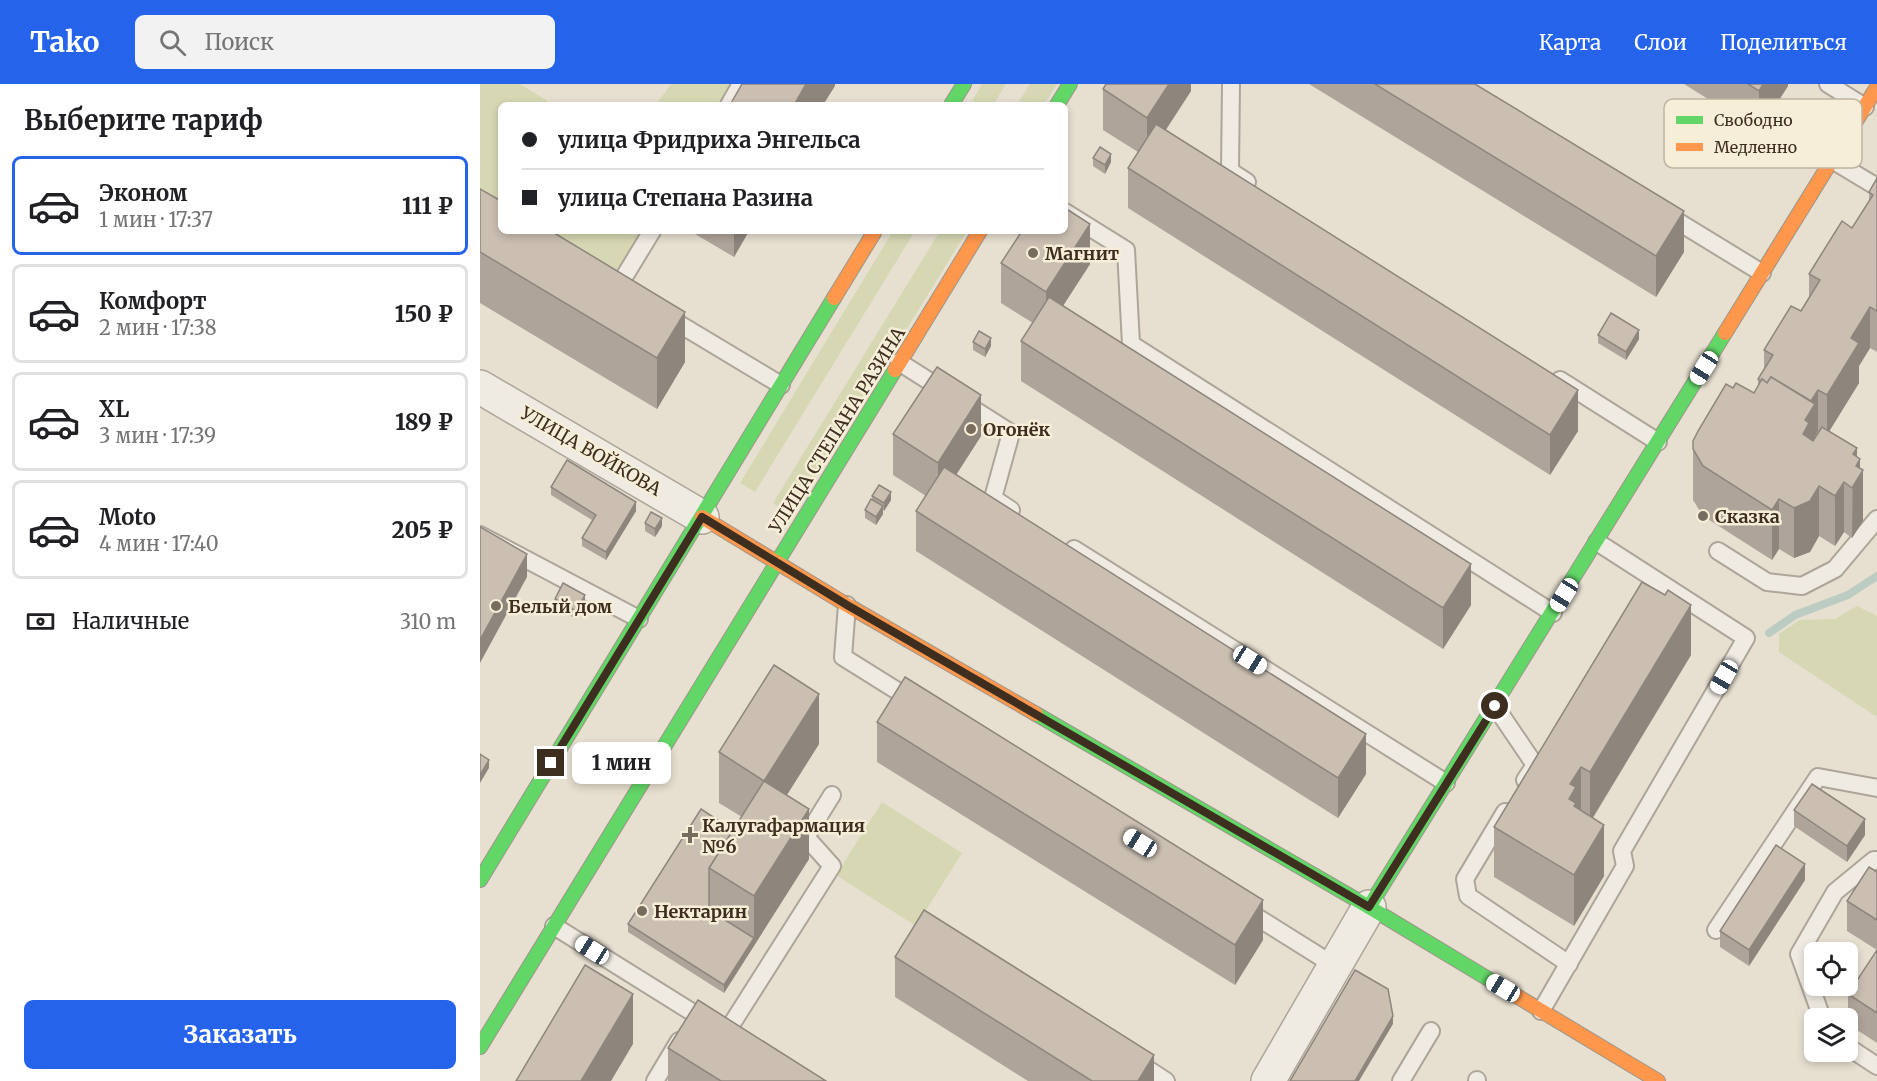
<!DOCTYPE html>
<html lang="ru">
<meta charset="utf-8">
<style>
body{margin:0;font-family:Merriweather,serif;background:#f2f2f2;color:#202124;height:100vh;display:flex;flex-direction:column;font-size:22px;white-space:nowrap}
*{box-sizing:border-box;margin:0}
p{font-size:20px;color:#757577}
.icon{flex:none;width:33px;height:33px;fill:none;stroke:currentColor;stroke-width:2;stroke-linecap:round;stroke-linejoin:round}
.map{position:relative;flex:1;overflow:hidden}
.side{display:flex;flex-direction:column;background:#fff;width:480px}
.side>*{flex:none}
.hud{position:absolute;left:18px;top:18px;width:570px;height:132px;border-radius:9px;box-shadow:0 3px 9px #0003;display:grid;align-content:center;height:132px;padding:0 24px;background:#fff}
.fabs{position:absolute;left:1324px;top:858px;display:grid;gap:12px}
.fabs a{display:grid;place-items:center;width:54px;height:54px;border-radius:9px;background:#fff;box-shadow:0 3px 9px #0003;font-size:30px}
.end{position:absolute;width:27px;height:27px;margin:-14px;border:8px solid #3d2e20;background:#fff;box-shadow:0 0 0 3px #fff}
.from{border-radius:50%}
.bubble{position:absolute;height:42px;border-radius:9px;background:#fff;box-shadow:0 3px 9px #0003;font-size:20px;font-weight:800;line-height:42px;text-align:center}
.car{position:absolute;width:18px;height:36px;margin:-18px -9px;border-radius:8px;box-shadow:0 0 4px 2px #0007;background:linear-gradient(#fff 24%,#345 0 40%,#fff 0 76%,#345 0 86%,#fff 0)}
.hud b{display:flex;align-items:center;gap:21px;height:57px;font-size:22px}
.hud b+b{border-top:2px solid #e0e0e0}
.hud i{width:15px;height:15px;background:#202124}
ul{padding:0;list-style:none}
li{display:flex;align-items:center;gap:18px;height:99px;margin:0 12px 9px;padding:0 12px;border:3px solid #e0e0e0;border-radius:9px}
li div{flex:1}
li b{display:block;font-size:22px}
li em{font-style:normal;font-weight:800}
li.active{border-color:#2563eb}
li>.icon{width:54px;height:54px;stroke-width:1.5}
h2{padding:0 24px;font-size:27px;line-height:72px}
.pay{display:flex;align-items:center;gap:15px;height:66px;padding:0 24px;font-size:22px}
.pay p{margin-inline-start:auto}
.primary-button{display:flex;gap:12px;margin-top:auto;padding:12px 24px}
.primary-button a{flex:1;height:69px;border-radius:9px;background:#2563eb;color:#fff;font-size:24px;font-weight:800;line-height:69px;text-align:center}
header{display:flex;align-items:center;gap:36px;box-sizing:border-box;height:84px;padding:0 30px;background:#2563eb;color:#fff}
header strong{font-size:28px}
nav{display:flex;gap:33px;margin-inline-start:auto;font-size:21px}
.search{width:420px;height:54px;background:#f2f2f2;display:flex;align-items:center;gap:15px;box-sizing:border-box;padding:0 21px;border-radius:9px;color:#757577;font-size:22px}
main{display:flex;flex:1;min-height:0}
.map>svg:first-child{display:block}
.green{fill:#d6d7b3}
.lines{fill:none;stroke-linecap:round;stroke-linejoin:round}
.stream{stroke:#bcccc2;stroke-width:8}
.lane-casing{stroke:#ada599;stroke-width:20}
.street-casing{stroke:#ada599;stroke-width:36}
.fast-casing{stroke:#9c958a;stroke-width:16}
.slow-casing{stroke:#9c958a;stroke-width:16}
.lane{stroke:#efebe3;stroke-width:16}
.street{stroke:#efebe3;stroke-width:33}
.fast{stroke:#63d668;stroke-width:14}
.slow{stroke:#ff974d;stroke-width:14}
.wall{fill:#afa499}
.shaded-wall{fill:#8e867d}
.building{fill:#cbbfb2;stroke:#8e867d;stroke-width:1.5}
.route{stroke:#3d2e20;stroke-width:8}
.poi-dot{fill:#786c5e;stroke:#f7eed8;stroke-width:2}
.labels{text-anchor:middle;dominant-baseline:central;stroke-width:5;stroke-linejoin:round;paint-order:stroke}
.poi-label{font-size:18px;font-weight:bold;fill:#3d2e20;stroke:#f7eed8;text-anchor:start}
.street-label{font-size:18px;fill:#3d2e20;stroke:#f7eed8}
.key{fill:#f7eed8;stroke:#bfb4a1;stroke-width:1.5}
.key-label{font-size:16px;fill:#3d2e20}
</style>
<header>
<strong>Tako</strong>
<div class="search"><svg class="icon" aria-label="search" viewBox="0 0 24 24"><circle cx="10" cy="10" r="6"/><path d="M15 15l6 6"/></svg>Поиск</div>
<nav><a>Карта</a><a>Слои</a><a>Поделиться</a></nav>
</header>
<main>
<section class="side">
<h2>Выберите тариф</h2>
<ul>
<li class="active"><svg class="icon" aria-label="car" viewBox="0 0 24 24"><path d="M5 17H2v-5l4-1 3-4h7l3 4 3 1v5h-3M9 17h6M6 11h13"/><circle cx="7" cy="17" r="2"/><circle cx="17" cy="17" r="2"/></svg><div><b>Эконом</b><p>1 мин · 17:37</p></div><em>111 ₽</em></li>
<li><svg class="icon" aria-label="car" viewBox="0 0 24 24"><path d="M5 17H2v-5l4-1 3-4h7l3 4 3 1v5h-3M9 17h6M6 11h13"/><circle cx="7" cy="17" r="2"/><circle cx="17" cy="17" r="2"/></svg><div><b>Комфорт</b><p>2 мин · 17:38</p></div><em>150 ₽</em></li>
<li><svg class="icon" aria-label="car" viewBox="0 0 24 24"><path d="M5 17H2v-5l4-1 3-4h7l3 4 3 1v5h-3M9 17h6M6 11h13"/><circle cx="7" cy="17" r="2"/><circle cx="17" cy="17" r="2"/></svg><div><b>XL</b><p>3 мин · 17:39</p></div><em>189 ₽</em></li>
<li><svg class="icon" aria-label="car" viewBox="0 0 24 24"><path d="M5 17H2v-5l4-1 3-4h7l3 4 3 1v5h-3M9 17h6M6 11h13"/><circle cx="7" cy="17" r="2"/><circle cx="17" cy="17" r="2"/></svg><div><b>Moto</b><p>4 мин · 17:40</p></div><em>205 ₽</em></li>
</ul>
<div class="pay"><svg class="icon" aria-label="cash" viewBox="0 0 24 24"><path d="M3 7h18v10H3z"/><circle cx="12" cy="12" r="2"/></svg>Наличные<p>310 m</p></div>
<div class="primary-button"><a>Заказать</a></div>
</section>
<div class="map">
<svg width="1397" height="997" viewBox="0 0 1397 997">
<rect width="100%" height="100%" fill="#e7e0d1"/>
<!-- green -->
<g class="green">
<path d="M0 0H40L74 21H21V133L0 121Z"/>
<path d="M191 0H261L249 21H176Z"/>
<path d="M502 0H526L513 21H490Z"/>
<path d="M550 0H577L564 21H537Z"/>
<path d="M44 147H172L138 203Z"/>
<path d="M413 147H435L275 408 260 399Z"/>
<path d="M460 147H487L312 431 293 419Z"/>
<path d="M1377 522 1397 532V633L1299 568V550L1320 536 1355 535Z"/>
<path d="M402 718 482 769 436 842 356 791Z"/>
</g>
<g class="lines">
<!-- stream -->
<path class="stream" d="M1289 549 1315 531 1368 511 1397 492"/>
<defs>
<g id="lane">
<path d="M751 0 750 87 767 98"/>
<path d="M1348 0 1385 23"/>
<path d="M249 21 261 0"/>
<path d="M1352 76 1397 103"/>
<path d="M585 128 646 166 651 260 1073 529"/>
<path d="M1184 129 1282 189"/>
<path d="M138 203 172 147"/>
<path d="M186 232 301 301"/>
<path d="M419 278 531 349 513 414 531 426"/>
<path d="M1080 296 1178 358"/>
<path d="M0 451 159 535"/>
<path d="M594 465 966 699"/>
<path d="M1238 467 1287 498 1322 502 1355 485 1397 435"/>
<path d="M367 521 363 573 435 618"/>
<path d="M1015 622 1055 681 1045 696"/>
<path d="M1025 728 985 795 988 812 1089 880"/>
<path d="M764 825 855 882"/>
<path d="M74 842 215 930"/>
<path d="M1236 846 1338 693 1397 704"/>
<path d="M1061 927 1145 782 1142 767 1266 554 1117 458"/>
<path d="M1342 934 1319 870 1355 808 1394 776H1397"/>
<path d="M246 949 352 782 326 753 352 711"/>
<path d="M1368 963 1397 982"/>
<path d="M657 978 686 997"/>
<path d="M175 997 199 957"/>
<path d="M921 997 951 947"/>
<path d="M997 997V996"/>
</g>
<g id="street">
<path d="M0 303 222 433"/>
<path d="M788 997 889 823"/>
</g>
<g id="fast">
<path d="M471 21 484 0"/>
<path d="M577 21 590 0"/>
<path d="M556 630 889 823 1025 905"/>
<path d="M0 796 354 214"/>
<path d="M889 823 1245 249"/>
<path d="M0 963 415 286"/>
</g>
<g id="slow">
<path d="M354 214 395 147"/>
<path d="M1245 249 1397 3"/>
<path d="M415 286 500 147"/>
<path d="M222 433 367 521 556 630"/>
<path d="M1025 905 1178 997"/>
</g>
</defs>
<!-- lane casing -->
<use href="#lane" class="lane-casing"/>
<!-- street casing -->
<use href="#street" class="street-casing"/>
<!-- fast casing -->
<use href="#fast" class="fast-casing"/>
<!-- slow casing -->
<use href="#slow" class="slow-casing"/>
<!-- lane -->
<use href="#lane" class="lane"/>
<!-- street -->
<use href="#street" class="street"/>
<!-- fast -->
<use href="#fast" class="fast"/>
<!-- slow -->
<use href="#slow" class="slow"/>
</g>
<!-- wall -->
<g class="wall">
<path d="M711 0V7L686 46 1098 347 1070 391 648 124V84L658 68 623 46V5Z"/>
<path d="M829 0H995L1204 168 1176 213Z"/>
<path d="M1204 0H1308V2L1279 47Z"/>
<path d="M613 74 631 78 625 90 613 82Z"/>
<path d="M1397 94V268L1390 264 1379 282V299L1349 347 1377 373 1380 385 1383 437 1372 454 1364 448 1355 462 1339 452 1330 468 1314 474 1299 465 1292 476 1223 432 1213 416V365L1253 304 1274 309 1278 302V295L1284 285V266L1321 227 1329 213V190L1372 144 1389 118V108Z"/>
<path d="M0 105 205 278 177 325 0 219Z"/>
<path d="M210 147H269L254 173Z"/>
<path d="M521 179 610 180 583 222 991 521 963 565 541 297V257L553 239 521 219Z"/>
<path d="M1118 251 1159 255 1146 276 1118 259Z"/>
<path d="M493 258 511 262 505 273 493 266Z"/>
<path d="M413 350 501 352 476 391 886 690 858 734 436 467V427L446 412 413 391Z"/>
<path d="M71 403 156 427 126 476 102 462V454L112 436 71 411Z"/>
<path d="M392 412 411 416 404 427 403 426V430L396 441 385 434V426L392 416Z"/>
<path d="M165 439 182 442 175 453 165 447Z"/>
<path d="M75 515 105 519 96 535 75 523Z"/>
<path d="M1211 571 1113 734 1124 792 1094 842 1014 793V743Z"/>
<path d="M397 638 783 856 755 901 397 678Z"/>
<path d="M339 660 307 711 329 775 244 909 148 848V840L253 746 262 733 239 719V668Z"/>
<path d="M1314 726 1385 751 1367 778 1314 742Z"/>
<path d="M1397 788V959L1368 940V910L1397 866 1367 847V817Z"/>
<path d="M1325 796 1269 882 1240 863V847Z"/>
<path d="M415 873 674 997H548L415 913Z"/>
<path d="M188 964 346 997H188Z"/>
</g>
<!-- shaded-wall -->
<g class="shaded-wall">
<path d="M326 0H355V2L343 21H314Z"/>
<path d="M689 0H711V7L667 74V34Z"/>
<path d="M1283 0H1308V2L1279 47V7Z"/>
<path d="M631 70V78L625 90V81Z"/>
<path d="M1204 127V168L1176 213V172Z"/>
<path d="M610 140V180L566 248V208Z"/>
<path d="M254 147H269L254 173Z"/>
<path d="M1390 223V264L1379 282V299L1347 351V311L1371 254Z"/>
<path d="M205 228V278L177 325V274Z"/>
<path d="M1159 246V255L1146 276V268Z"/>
<path d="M511 254V262L505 273V265Z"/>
<path d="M1098 306V347L1070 391V351Z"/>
<path d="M1338 306V347L1335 352V370L1323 350 1326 325Z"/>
<path d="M501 311V352L458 419V379Z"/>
<path d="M1377 364V380L1380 375V392L1383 386V437L1372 454 1373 370Z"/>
<path d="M1364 398V448L1355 462V412Z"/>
<path d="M1339 402V452L1330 468 1314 474V424Z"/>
<path d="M411 408V416L404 427V419Z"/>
<path d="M1299 415V465L1292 476V426Z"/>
<path d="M156 418V427L126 476V468Z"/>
<path d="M403 422V430L396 441V433Z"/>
<path d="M182 434V442L175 453V445Z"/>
<path d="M47 470V493L0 579V556Z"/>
<path d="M991 480V521L963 565V524Z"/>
<path d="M105 511V519L96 535V527Z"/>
<path d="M1211 521V571L1110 738V688Z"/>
<path d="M339 610V660L284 747V697Z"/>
<path d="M886 650V690L858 734V694Z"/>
<path d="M9 676V684L0 699V691Z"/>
<path d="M1101 683V733L1089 715 1090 700Z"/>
<path d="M329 725V775L244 909V901L274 854V812Z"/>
<path d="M1385 735V751L1367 778V762Z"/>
<path d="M1124 741V792L1094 842V791Z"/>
<path d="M1325 780V796L1269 882V866Z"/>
<path d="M783 816V856L755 901V861Z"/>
<path d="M153 910V960L131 997H101Z"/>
<path d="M913 932V940L879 997H875Z"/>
<path d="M674 971V997H658Z"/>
</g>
<!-- building -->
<g class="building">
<path d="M262 0H326L314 21H250Z"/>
<path d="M626 0H689L667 34 623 5Z"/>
<path d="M895 0H995L1204 127 1176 172Z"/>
<path d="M1268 0H1283L1279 7Z"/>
<path d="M676 40 1098 306 1070 351 648 84Z"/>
<path d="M620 63 631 70 625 81 613 74Z"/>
<path d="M1397 94V227L1390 223 1371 254 1379 259 1347 311 1338 306 1331 317 1291 293 1287 299 1282 295 1281 297 1278 295 1293 271 1284 266 1311 222 1321 227 1340 196 1329 190 1362 137 1372 144 1393 111 1389 108Z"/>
<path d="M0 105 21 117V147H71L205 228 177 274 0 168Z"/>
<path d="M585 124 610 140 566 208 521 179 542 147H585Z"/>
<path d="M569 213 991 480 963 524 541 257Z"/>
<path d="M1131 229 1159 246 1146 268 1118 251Z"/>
<path d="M499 247 511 254 505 265 493 258Z"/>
<path d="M457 283 501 311 458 379 413 350Z"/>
<path d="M1291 293 1335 320 1325 336 1329 339 1323 350 1333 357 1342 343 1377 364 1373 370 1380 375 1376 382 1383 386 1372 404 1364 398 1355 412 1339 402 1330 417 1314 424 1299 415 1292 426 1223 382 1213 365V357L1218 347 1246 300 1253 304 1256 299 1274 309 1282 295 1287 299Z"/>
<path d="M87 376 156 418 126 468 102 454 116 431 71 403Z"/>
<path d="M464 383 886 650 858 694 436 427Z"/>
<path d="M399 401 411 408 404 419 392 412Z"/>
<path d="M391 415 403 422 396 433 385 426Z"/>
<path d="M171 428 182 434 175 445 165 439Z"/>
<path d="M0 443 47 470 0 556Z"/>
<path d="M1162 498 1185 511 1188 506 1211 521 1110 688 1101 683 1090 700 1096 703 1089 715 1096 719 1094 722 1124 741 1094 791 1014 743Z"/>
<path d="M83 499 105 511 96 527 75 515Z"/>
<path d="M294 581 339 610 284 697 239 668Z"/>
<path d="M425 593 783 816 755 861 397 638Z"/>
<path d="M0 670 9 676 0 691Z"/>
<path d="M284 697 329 725 274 812 229 784Z"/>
<path d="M1332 700 1385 735 1367 762 1314 726Z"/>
<path d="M221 725 253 746 229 784V826L274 854 244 901 148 840Z"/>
<path d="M1296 761 1325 780 1269 866 1240 847Z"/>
<path d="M1389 783 1397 788V836L1367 817Z"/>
<path d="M444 826 674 971 658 997H612L415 873Z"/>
<path d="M1397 866V929L1368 910Z"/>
<path d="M105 881 153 910 101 997H36Z"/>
<path d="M875 886 908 905 913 932 875 997H810Z"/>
<path d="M218 916 346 997H241L188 964Z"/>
</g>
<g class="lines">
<!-- route -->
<path class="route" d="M71 679 222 433 367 521 889 823 1015 622"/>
</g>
<!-- markers -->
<g class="poi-dot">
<circle cx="553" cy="169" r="6"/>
<circle cx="491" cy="345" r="6"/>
<circle cx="1223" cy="432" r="6"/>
<circle cx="16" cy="522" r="6"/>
<path d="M207 742h6v6h6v6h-6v6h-6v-6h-6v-6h6z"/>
<circle cx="162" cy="827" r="6"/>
</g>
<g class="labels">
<!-- poi labels -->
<g class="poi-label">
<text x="565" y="169">Магнит</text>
<text x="503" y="345">Огонёк</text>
<text x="1235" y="432">Сказка</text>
<text x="28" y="522">Белый дом</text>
<text x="222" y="741">Калугафармация<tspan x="222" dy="21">№6</tspan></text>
<text x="174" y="827">Нектарин</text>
</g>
<!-- street labels -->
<g class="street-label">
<text transform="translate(357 346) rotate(-58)">УЛИЦА СТЕПАНА РАЗИНА</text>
<text transform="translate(111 367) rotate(30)">УЛИЦА ВОЙКОВА</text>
</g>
</g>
<!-- legend -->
<rect x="1184" y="15" width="198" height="69" rx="9" class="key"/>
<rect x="1196" y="32" width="27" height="8" fill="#63d668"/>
<rect x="1196" y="59" width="27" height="8" fill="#ff974d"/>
<g class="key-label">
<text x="1234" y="42">Свободно</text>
<text x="1234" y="69">Медленно</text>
</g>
</svg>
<div class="fabs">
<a><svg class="icon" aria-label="locate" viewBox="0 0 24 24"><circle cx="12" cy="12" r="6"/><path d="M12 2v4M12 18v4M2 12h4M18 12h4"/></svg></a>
<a><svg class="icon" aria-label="layers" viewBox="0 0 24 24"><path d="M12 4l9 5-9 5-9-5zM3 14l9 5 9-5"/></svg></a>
</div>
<i class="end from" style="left:1015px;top:622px"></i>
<i class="end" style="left:71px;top:679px"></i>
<div class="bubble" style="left:92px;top:658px;width:99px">1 мин</div>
<i class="car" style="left:1224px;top:284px;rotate:212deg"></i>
<i class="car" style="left:1084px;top:511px;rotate:212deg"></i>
<i class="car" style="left:770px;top:576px;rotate:122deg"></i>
<i class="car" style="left:1244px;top:593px;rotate:210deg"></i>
<i class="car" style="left:660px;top:759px;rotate:302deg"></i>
<i class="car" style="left:112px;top:866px;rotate:302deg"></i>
<i class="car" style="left:1023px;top:904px;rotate:301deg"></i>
<div class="hud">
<b><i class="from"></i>улица Фридриха Энгельса</b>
<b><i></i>улица Степана Разина</b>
</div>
</div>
</main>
